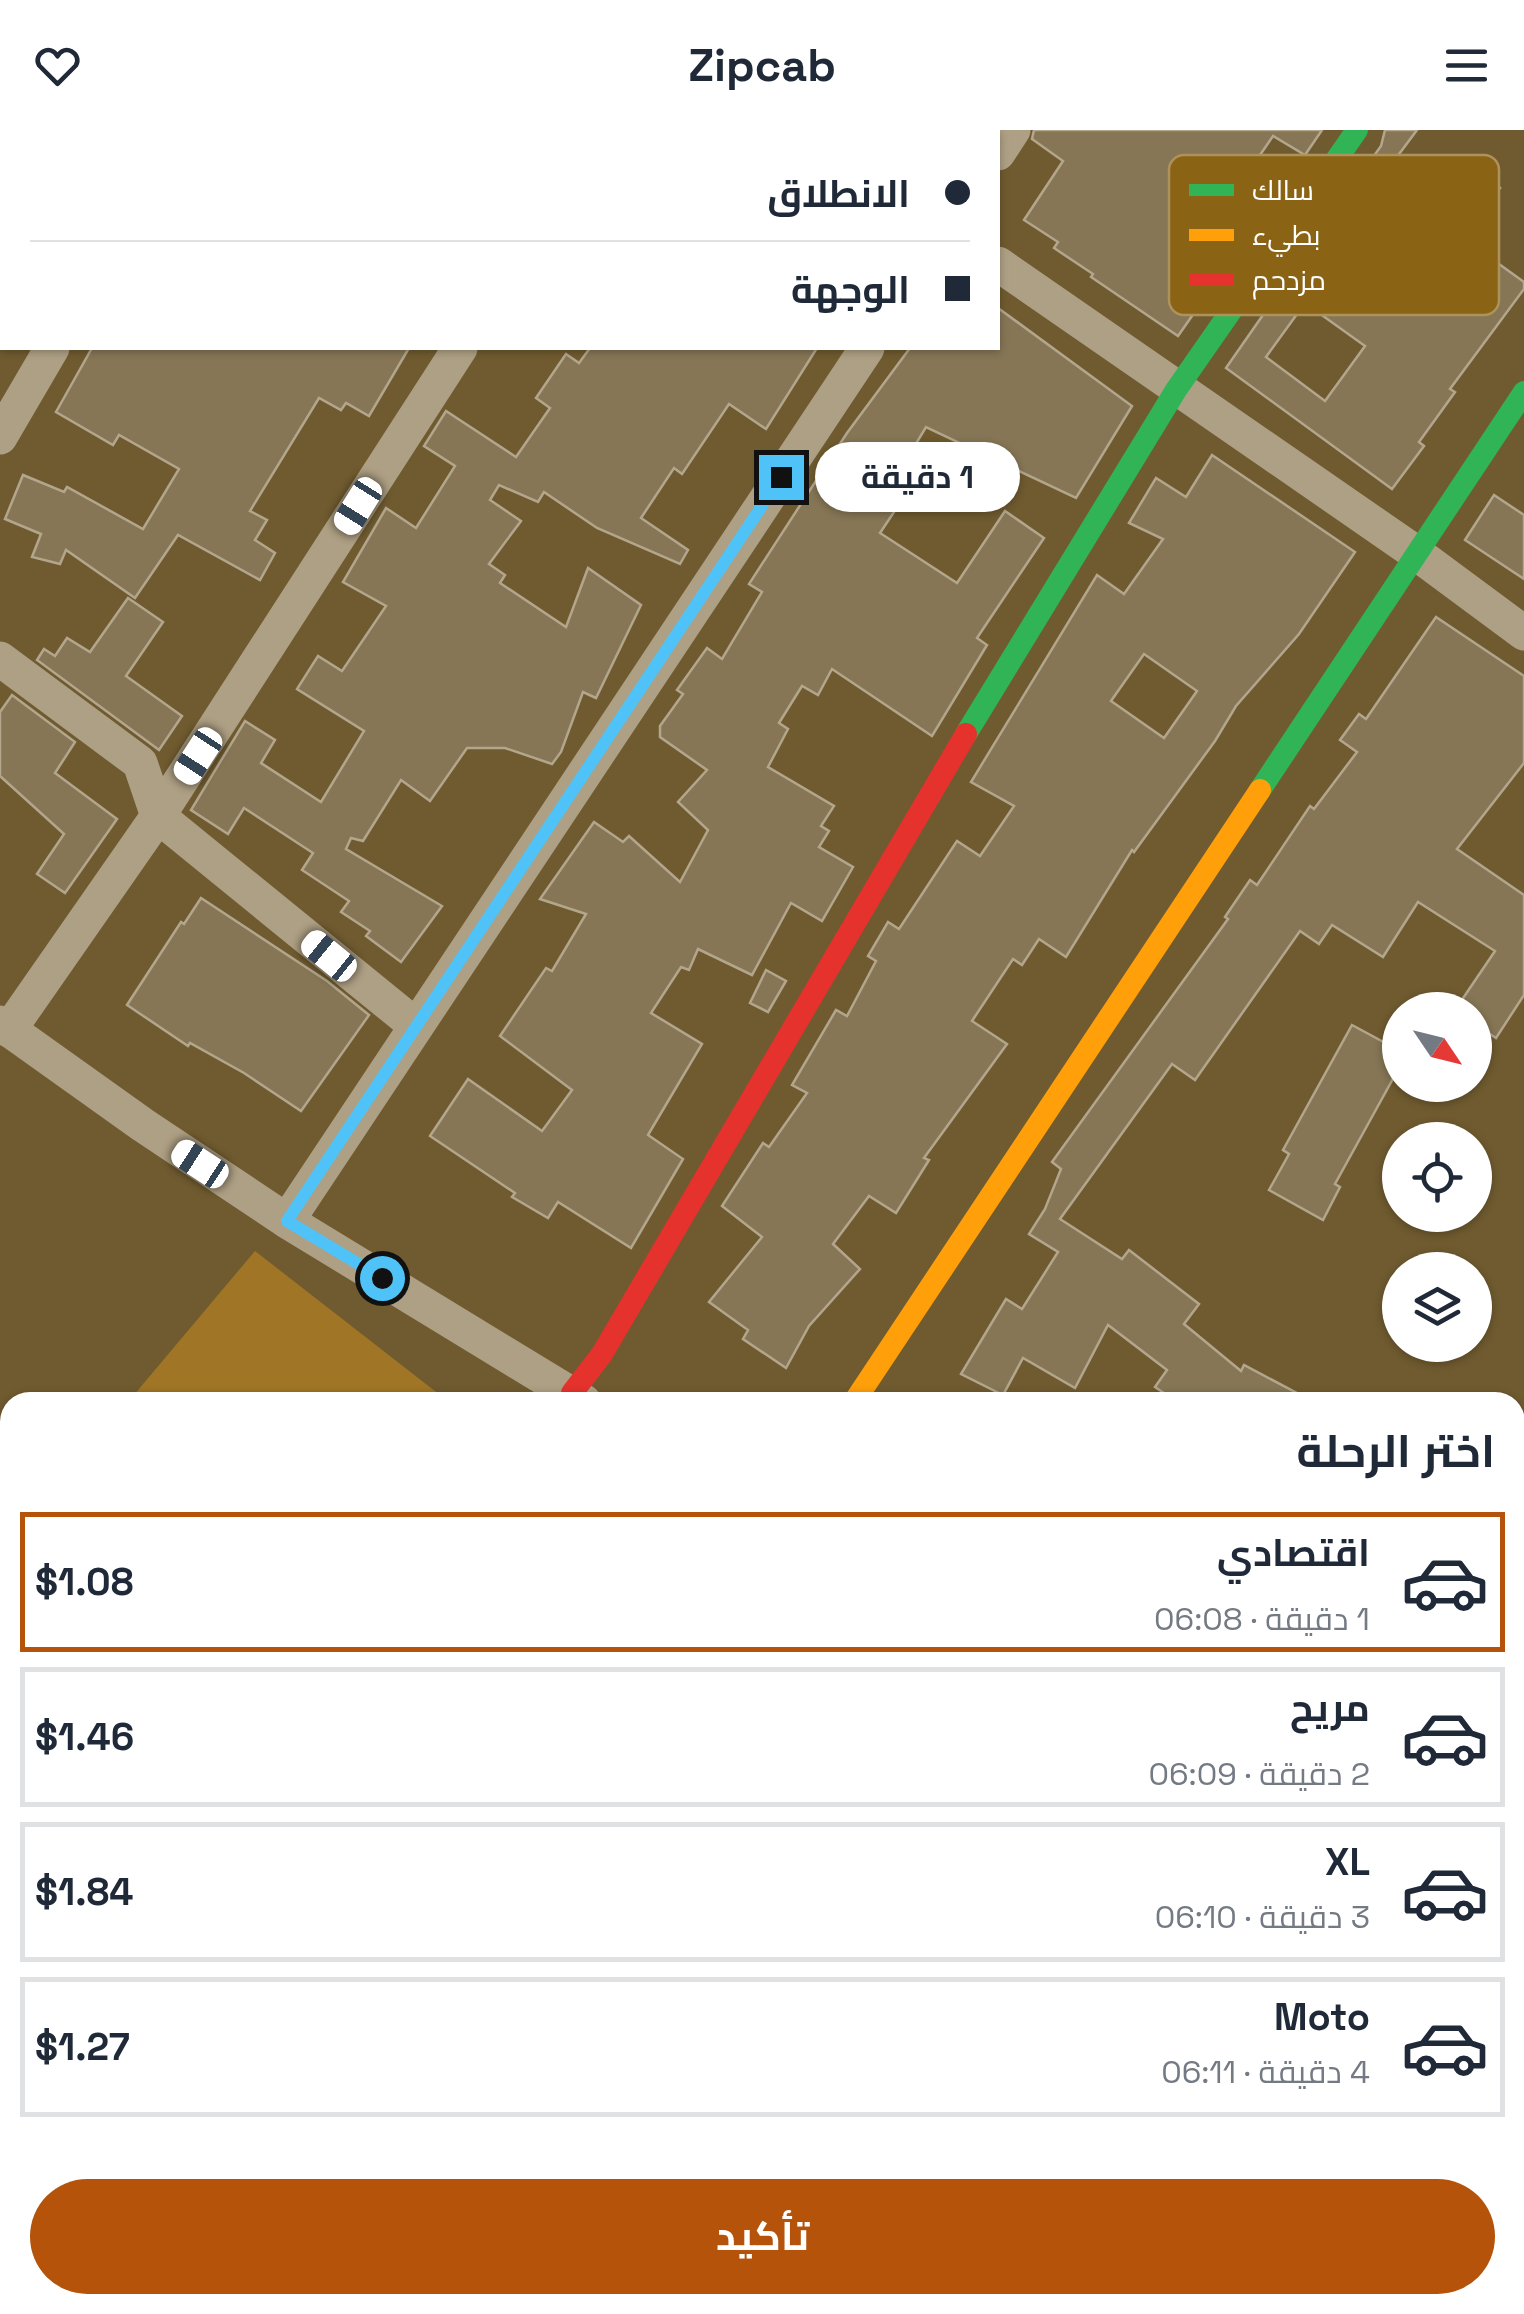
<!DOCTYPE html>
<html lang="ar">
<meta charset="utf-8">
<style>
body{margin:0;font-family:"Space Grotesk",Cairo,sans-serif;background:#f2f2f3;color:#1f2937;direction:rtl;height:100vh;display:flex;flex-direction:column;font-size:38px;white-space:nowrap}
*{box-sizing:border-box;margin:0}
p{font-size:32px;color:#747a83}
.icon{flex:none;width:55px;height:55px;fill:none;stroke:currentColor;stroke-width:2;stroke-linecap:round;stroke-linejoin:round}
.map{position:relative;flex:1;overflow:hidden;direction:ltr}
.details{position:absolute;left:0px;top:1262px;width:1525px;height:922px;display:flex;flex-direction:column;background:#fff;border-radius:30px 30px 0 0;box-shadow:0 2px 8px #0004;direction:rtl}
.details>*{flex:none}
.top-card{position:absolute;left:0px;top:0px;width:1000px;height:220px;box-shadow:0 2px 8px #0004;direction:rtl;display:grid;align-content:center;height:220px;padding:0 30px;background:#fff}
.needle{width:65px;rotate:125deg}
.buttons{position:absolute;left:1382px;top:862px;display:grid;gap:20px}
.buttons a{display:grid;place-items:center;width:110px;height:110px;border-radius:50%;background:#fff;box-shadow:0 2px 8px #0004;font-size:50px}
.end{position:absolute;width:45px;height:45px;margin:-22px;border:12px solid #4fc3f7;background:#111;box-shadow:0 0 0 5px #111}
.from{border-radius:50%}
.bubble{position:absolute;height:70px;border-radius:35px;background:#fff;box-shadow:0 2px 8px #0004;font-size:32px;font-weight:700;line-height:70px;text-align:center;direction:rtl}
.car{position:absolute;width:30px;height:60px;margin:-30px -15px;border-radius:12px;box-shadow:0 0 8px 2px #0007;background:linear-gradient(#fff 24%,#345 0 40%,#fff 0 76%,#345 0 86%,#fff 0)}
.top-card b{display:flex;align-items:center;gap:35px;height:95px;font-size:38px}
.top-card b+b{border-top:2px solid #e0e1e3}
.top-card i{width:25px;height:25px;background:#1f2937}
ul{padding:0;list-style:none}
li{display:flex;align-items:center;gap:30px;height:140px;margin:0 20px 15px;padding:0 10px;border:5px solid #e0e1e3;border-radius:0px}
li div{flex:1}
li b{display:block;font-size:38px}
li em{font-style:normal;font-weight:700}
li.current{border-color:#b45309}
li>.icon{width:90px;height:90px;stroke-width:1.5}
h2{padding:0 30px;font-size:45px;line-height:120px}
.primary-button{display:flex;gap:20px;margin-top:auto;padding:20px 30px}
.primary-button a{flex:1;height:115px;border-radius:60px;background:#b45309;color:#fff;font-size:40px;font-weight:700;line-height:115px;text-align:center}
header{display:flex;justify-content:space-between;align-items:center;height:130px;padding:0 30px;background:#fff;font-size:45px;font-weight:700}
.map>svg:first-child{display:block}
.green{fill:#a07626}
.building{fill:#867656;stroke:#b3a68c;stroke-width:2.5;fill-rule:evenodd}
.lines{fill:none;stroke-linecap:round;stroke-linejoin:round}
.street{stroke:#aea084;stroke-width:35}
.fast{stroke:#30b455;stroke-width:22}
.slow{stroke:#ff9f0a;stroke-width:22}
.jam{stroke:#e5322d;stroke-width:22}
.route{stroke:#4fc3f7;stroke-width:12}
.key{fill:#8b6315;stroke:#ae925b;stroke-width:2.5}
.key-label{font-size:28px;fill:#fff}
</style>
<header><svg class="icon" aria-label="menu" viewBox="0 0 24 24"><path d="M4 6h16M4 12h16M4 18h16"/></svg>Zipcab<svg class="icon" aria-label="heart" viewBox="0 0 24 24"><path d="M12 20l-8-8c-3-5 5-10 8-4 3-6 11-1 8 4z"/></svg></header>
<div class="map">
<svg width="1524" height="2184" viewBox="0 0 1524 2184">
<rect width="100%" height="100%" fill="#705b30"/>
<!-- green -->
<g class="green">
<path d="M255 1121 449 1272H128Z"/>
<path d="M10 1412V1821L0 1814V1424Z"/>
<path d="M485 2175H718L710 2184H497Z"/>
</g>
<!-- building -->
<g class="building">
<path d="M1034 0H1322L1305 25 1273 6 1234 63 1264 83 1178 206 1091 147 1093 144 1054 118 1058 112 1024 90 1063 31 1032 9Z"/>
<path d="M1385 0H1417L1379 51 1438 90 1477 41 1500 58 1470 99 1481 106 1474 116 1524 152V159L1450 259 1455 262 1419 312 1424 316 1392 359 1226 238 1311 116 1322 123 1364 60 1354 54 1381 16ZM1305 173 1365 216 1325 271 1266 227Z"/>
<path d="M998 178 1132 276 1076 368 926 297 914 317 930 328 880 403 957 453 1005 381 1044 408 977 508 987 515 932 606 832 539 818 565 802 556 779 593 788 599 768 637 834 676 821 696 829 701 819 717 853 737 822 791 791 773 752 845 698 819 689 840 681 837 651 883 702 914 648 1005 683 1029 631 1118 558 1072 548 1088 512 1067 515 1063 430 1006 468 949 542 1001 572 960 500 906 546 838 552 841 586 784 540 769 594 692 623 712 629 706 680 752 708 700 678 672 707 640 660 607V596L683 564 677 560 707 518 722 529 762 462 749 454 847 303 910 218H998Z"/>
<path d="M92 218H409L369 286 346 273 341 280 319 268 250 381 267 390 255 410 275 423 260 450 178 405 135 468 66 420 60 434 32 427 41 404 5 389 23 345 64 362 67 357 143 399 179 339 119 305 113 315 56 282Z"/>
<path d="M590 218H817L766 299 729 274 682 344 674 338 641 388 688 420 680 434 597 398 544 362 538 372 499 355 490 370 521 391 489 434 505 445 500 453 566 497 588 438 641 475 596 568 583 562 561 622 552 634 505 618H467L430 671 401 650 363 711 351 708 346 719 442 776 401 832 366 806 370 801 341 782 349 771 302 740 313 723 244 678 228 704 191 680 245 591 275 610 261 633 321 672 364 601 297 559 318 526 342 541 386 476 343 452 386 378 416 398 455 336 424 316 446 281 516 327 550 278 536 268 566 224 579 233Z"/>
<path d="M1212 325 1355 422 1299 504 1236 576 1215 611 1134 722 1132 720 1066 827 1039 809 1022 835 1013 829 972 891 1007 914 924 1028 929 1030 896 1083 869 1066 833 1114 860 1139 809 1196 786 1238 743 1209 748 1200 709 1172 762 1107 722 1076 763 1013 769 1017 807 963 792 955 836 880 847 886 876 831 868 826 888 792 899 799 957 711 980 726 1014 676 971 652 1097 445 1124 464 1163 409 1129 393 1156 348 1186 367ZM1144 524 1197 561 1164 608 1111 571Z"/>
<path d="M1494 365 1524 385V449L1465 410Z"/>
<path d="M128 468 163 492 126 546 182 586 159 620 37 530 44 519 55 526 67 508 90 522Z"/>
<path d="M1436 487 1524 546V633L1457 719 1524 765V865L1496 908 1475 894V880H1455L1495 821 1418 772 1383 827 1332 795 1319 814 1300 801 1195 950 1172 934 1060 1089 1122 1129 1129 1120 1199 1174 1184 1194 1241 1241 1244 1235 1314 1272H1177L1155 1257 1167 1240 1108 1195 1075 1258 1023 1228 1003 1265 961 1244 1006 1169 1022 1179 1058 1122 1029 1104 1045 1079 1061 1039 1052 1032 1228 789 1225 787 1250 750 1257 755 1310 676 1314 679 1357 622 1340 610 1359 584 1366 589Z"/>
<path d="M12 565 75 612 55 643 117 689 65 763 37 744 64 704 0 646V582Z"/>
<path d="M201 768 327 851 369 885 301 981 244 943 190 913 188 916 127 875 181 792 184 794Z"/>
<path d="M766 840 786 851 768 882 750 873Z"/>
<path d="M1352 895 1400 921V936L1335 1054 1340 1057 1323 1090 1269 1060 1289 1024 1283 1020Z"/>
</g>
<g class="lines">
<!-- street -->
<g class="street">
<path d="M797 0 801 2"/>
<path d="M180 2 181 0"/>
<path d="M598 2 599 0"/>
<path d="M998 23 1013 0"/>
<path d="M998 134 1416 423 1524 503"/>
<path d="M0 307 52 218"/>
<path d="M0 529 140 633 158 686 415 895"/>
<path d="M0 893 143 995 287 1091 584 1272"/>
<path d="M9 900 158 686 460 218"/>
<path d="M287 1091 867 218"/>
<path d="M1515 1491 1524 1482"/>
<path d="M1515 1998 1524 2004"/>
</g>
<!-- fast -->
<g class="fast">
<path d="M966 604 1176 260 1357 0"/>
<path d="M1260 660 1524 262"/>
</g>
<!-- slow -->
<path class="slow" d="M854 1272 1260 660"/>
<!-- jam -->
<path class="jam" d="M572 1263 602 1224 966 604"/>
</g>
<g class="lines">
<!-- route -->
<path class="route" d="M382 1148 287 1091 781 347"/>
</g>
<!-- legend -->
<rect x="1169" y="25" width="330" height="160" rx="15" class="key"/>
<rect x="1189" y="54" width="45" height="12" fill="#30b455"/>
<rect x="1189" y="99" width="45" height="12" fill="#ff9f0a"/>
<rect x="1189" y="144" width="45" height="12" fill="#e5322d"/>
<g class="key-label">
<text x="1252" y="70">سالك</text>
<text x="1252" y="115">بطيء</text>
<text x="1252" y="160">مزدحم</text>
</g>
</svg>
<div class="buttons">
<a><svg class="needle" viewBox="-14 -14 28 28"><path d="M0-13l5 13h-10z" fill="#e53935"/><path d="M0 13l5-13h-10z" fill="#747a83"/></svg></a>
<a><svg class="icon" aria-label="locate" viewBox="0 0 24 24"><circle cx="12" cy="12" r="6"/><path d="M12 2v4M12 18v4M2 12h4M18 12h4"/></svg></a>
<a><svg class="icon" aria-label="layers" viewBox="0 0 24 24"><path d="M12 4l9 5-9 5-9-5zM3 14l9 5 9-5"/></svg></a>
</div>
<i class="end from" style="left:382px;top:1148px"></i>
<i class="end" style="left:781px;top:347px"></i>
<div class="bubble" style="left:815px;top:312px;width:205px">1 دقيقة</div>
<i class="car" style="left:358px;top:376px;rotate:212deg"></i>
<i class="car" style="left:198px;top:626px;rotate:213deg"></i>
<i class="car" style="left:329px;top:826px;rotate:309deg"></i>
<i class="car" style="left:200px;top:1034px;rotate:303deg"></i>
<div class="top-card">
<b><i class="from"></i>الانطلاق</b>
<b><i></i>الوجهة</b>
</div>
<section class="details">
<h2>اختر الرحلة</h2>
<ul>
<li class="current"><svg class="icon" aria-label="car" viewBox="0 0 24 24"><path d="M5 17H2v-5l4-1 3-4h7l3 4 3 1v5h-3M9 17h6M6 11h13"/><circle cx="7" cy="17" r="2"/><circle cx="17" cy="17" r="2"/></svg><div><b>اقتصادي</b><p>1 دقيقة · 06:08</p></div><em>$1.08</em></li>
<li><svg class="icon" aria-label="car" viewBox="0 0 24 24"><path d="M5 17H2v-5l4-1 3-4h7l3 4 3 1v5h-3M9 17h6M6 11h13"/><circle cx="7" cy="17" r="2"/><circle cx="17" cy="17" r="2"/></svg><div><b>مريح</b><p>2 دقيقة · 06:09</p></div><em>$1.46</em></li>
<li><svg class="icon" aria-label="car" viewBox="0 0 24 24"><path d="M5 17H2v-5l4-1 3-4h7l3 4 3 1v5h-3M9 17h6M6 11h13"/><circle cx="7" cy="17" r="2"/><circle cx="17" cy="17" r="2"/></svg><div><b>XL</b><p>3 دقيقة · 06:10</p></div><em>$1.84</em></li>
<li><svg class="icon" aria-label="car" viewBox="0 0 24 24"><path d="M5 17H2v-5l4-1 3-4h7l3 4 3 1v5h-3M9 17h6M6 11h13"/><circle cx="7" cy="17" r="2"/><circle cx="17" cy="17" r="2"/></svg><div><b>Moto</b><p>4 دقيقة · 06:11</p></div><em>$1.27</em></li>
</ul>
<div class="primary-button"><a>تأكيد</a></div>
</section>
</div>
